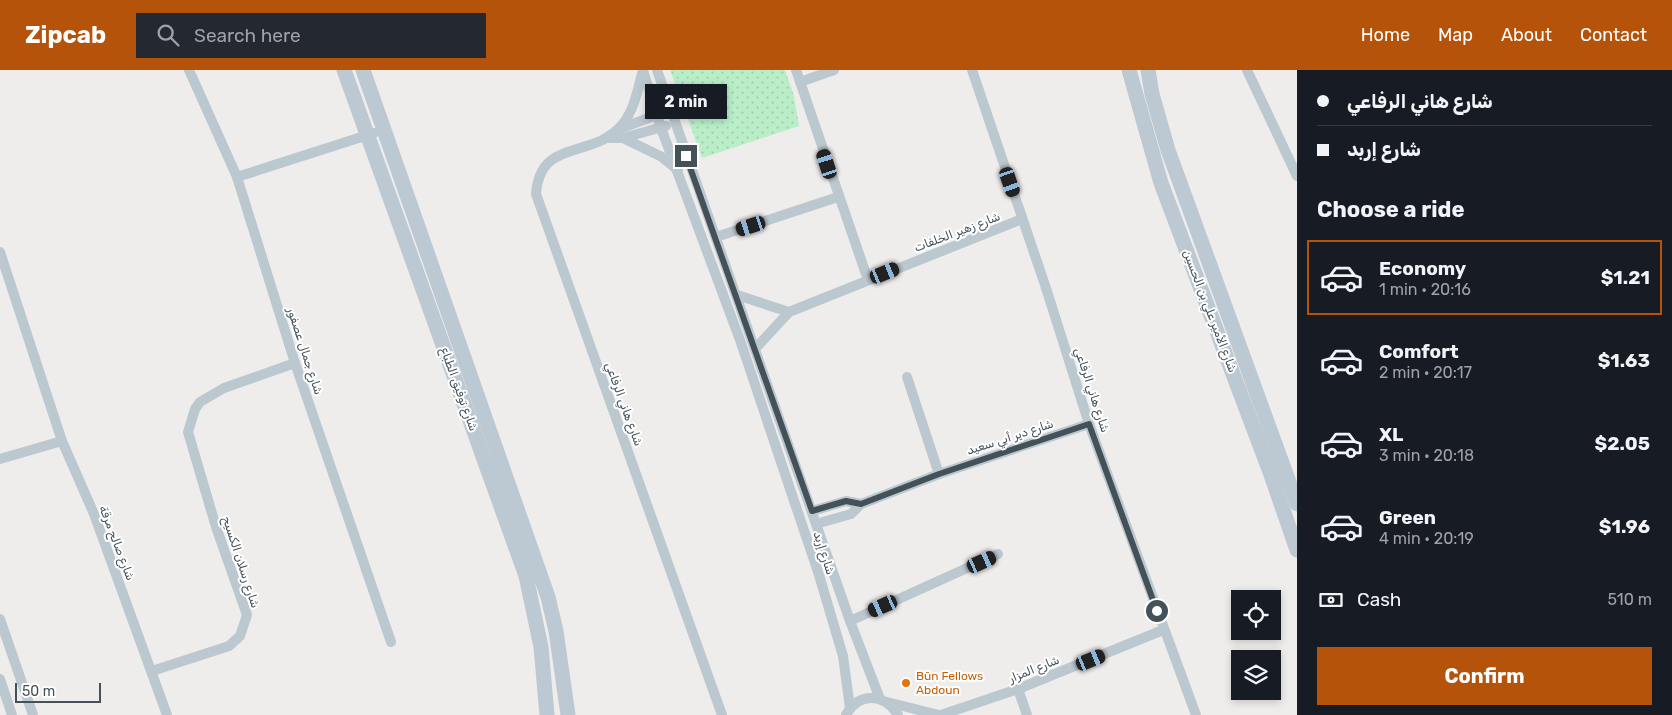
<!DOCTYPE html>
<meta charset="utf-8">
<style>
body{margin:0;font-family:Rubik,Cairo,sans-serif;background:#242831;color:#f1f3f6;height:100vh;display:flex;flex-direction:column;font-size:19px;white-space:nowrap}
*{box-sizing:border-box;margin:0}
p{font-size:16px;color:#9ea1a6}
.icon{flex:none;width:28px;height:28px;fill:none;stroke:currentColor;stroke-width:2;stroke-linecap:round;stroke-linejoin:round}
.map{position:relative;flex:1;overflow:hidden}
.sheet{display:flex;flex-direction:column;background:#171b24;width:375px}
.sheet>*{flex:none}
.top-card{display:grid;align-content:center;height:110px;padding:0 20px;background:#171b24}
.controls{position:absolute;left:1231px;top:520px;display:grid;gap:10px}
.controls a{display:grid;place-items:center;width:50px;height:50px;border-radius:0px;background:#171b24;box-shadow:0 2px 8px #0003;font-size:25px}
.scale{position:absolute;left:15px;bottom:12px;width:86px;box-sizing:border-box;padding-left:5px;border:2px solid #445159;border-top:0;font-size:14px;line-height:18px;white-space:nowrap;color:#445159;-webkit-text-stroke:4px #fff;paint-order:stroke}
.end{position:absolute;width:22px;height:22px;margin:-11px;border:6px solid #445159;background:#fff;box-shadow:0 0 0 2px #fff}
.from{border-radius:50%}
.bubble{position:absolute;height:35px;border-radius:0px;background:#171b24;box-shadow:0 2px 8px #0003;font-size:16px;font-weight:700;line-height:35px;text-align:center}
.car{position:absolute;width:15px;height:30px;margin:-15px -8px;border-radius:6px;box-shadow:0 0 4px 1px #0007;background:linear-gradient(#222 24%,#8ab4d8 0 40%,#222 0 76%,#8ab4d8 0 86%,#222 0)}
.top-card b{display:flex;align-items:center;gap:18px;height:48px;font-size:19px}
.top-card b+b{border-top:1px solid #363941}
.top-card i{width:12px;height:12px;background:#f1f3f6}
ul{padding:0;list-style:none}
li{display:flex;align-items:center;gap:15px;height:75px;margin:0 10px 8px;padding:0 10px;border:2px solid transparent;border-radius:0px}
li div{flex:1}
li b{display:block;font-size:19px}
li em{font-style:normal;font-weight:700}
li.current{border-color:#b45309}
li>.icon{width:45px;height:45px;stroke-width:1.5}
h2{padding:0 20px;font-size:22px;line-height:60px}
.pay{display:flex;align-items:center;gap:12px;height:55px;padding:0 20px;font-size:19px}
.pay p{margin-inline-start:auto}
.action{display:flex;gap:10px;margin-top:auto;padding:10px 20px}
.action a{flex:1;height:58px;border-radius:0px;background:#b45309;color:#fff;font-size:20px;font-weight:700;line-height:58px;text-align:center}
header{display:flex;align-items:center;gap:30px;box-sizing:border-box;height:70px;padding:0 25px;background:#b45309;color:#fff}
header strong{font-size:24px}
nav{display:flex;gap:28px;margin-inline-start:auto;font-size:18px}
.search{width:350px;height:45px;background:#242831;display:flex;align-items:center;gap:12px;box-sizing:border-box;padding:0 18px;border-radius:0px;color:#9ea1a6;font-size:19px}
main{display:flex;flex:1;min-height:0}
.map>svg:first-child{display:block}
.grass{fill:url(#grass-dots)}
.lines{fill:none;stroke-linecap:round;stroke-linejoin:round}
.street{stroke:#bcc8cf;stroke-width:10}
.secondary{stroke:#bcc9d3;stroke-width:15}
.route{stroke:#445159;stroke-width:6}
.food-dot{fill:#e8710a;stroke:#fff;stroke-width:2}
.labels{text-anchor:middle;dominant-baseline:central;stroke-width:4;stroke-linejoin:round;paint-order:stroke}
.street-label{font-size:12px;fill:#445159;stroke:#fff}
.food-label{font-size:12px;fill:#c56008;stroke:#fff;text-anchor:start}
</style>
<header>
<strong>Zipcab</strong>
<div class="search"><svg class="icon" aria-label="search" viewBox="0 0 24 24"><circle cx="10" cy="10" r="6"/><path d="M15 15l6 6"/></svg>Search here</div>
<nav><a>Home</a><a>Map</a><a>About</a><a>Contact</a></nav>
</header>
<main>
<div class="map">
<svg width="1297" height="645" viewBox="0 0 1297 645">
<defs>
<pattern id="grass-dots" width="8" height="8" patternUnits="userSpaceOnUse" patternTransform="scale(1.25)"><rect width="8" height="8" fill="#b9eec8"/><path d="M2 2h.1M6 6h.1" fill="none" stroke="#a0ceae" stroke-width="1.8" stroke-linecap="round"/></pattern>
</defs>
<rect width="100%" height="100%" fill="#efecec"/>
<!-- grass -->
<path class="grass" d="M670 0H785L794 26 799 56 702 88Z"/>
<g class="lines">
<!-- street -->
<g class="street">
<path d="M189 0 237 107 295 293 391 572"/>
<path d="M643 0C637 21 634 45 617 60 587 88 540 70 536 124L722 645"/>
<path d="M643 0 661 58 740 270 819 505 843 586 850 638"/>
<path d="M657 0 850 551 880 629"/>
<path d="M796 0 868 210"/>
<path d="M972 0 1046 218 1089 354 1196 645"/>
<path d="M1247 0 1297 106"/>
<path d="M800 12 834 0"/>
<path d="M619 59 662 43"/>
<path d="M607 68H623L666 56"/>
<path d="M623 68 662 87 678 100"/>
<path d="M237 107 374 63"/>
<path d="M716 167 838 127"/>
<path d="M0 182 62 371 94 444 167 645"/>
<path d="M737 225 789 242"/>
<path d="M755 279 789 242 1022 149"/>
<path d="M907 307 939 404"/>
<path d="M0 389 62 371"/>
<path d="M812 441 846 431 861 434"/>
<path d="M816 454 851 444 861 434 939 404 1089 354"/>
<path d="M0 549 33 645"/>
<path d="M850 551 998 484"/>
<path d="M152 601 229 576 240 566 247 545 216 457 188 362 195 339 200 332 224 318 295 293"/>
<path d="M0 609 12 645"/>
<path d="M1018 619 1027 645"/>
<path d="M887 632 939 645"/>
<path d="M846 645C859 622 884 623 898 645"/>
<path d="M941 645 1018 619 1163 560"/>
</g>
<!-- secondary -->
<g class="secondary">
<path d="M344 0 526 506 541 577 547 645"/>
<path d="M363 0 548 527 556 561 568 645"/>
<path d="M1129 0 1161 113 1270 402 1297 480"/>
<path d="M1148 0 1152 24 1168 80 1297 434"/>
</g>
</g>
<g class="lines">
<!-- route -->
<path class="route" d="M686 86 812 441 846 431 861 434 939 404 1089 354 1157 541"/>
</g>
<!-- markers -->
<circle class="food-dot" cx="906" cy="613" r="5"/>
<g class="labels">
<!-- street labels -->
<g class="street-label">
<text transform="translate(957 162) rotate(-21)">شارع زهير الخلفات</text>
<text transform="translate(1210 241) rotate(69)">شارع الأمير علي بن الحسين</text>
<text transform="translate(305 281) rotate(72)">شارع جمال عصفور</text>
<text transform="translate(459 319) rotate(70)">شارع توفيق الطباع</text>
<text transform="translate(1092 320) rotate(72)">شارع هاني الرفاعي</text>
<text transform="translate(624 334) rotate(70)">شارع هاني الرفاعي</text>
<text transform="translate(1010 367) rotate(-18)">شارع دير أبي سعيد</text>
<text transform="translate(117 473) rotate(69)">شارع صالح مرقة</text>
<text transform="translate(824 483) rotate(72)">شارع إربد</text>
<text transform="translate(241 492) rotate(72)">شارع رسلان الكسيح</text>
<text transform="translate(1034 599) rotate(-22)">شارع المزار</text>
</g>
<!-- food labels -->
<g class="food-label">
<text x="916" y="606">Būn Fellows<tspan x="916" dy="14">Abdoun</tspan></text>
</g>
</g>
</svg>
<div class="controls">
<a><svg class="icon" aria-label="locate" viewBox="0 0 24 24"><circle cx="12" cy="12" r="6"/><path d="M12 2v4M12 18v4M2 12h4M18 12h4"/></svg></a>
<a><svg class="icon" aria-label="layers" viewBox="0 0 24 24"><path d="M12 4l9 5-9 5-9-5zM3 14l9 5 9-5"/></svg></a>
</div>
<div class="scale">50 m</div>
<i class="end from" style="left:1157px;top:541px"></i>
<i class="end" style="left:686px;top:86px"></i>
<div class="bubble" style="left:645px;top:14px;width:82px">2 min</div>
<i class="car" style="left:827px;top:94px;rotate:342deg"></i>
<i class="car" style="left:1010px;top:112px;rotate:161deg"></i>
<i class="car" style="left:751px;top:156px;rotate:252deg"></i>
<i class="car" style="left:885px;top:203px;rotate:68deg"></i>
<i class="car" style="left:982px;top:492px;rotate:66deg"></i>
<i class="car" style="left:883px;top:536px;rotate:246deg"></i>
<i class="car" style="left:1091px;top:590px;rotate:68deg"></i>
</div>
<section class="sheet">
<div class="top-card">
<b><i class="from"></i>شارع هاني الرفاعي</b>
<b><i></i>شارع إربد</b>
</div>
<h2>Choose a ride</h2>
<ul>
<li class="current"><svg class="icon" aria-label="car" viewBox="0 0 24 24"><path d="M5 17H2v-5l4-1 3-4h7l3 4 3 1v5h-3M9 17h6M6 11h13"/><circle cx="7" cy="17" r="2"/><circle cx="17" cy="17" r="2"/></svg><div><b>Economy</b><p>1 min · 20:16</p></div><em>$1.21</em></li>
<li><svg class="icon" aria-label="car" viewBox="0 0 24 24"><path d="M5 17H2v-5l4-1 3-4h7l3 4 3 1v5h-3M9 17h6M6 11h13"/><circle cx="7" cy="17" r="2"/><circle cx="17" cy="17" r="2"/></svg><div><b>Comfort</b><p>2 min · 20:17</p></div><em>$1.63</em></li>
<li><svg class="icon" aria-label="car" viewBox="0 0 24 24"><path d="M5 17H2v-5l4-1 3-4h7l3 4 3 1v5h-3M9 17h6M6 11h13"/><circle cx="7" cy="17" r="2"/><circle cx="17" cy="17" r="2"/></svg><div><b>XL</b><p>3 min · 20:18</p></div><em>$2.05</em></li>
<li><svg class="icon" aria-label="car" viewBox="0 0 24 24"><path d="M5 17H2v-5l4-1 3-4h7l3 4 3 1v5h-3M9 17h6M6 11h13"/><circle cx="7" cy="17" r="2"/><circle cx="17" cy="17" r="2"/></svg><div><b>Green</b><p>4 min · 20:19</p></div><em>$1.96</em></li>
</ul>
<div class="pay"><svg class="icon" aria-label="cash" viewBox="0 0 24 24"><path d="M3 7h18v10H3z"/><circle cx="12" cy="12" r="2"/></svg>Cash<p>510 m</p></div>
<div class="action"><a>Confirm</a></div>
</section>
</main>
